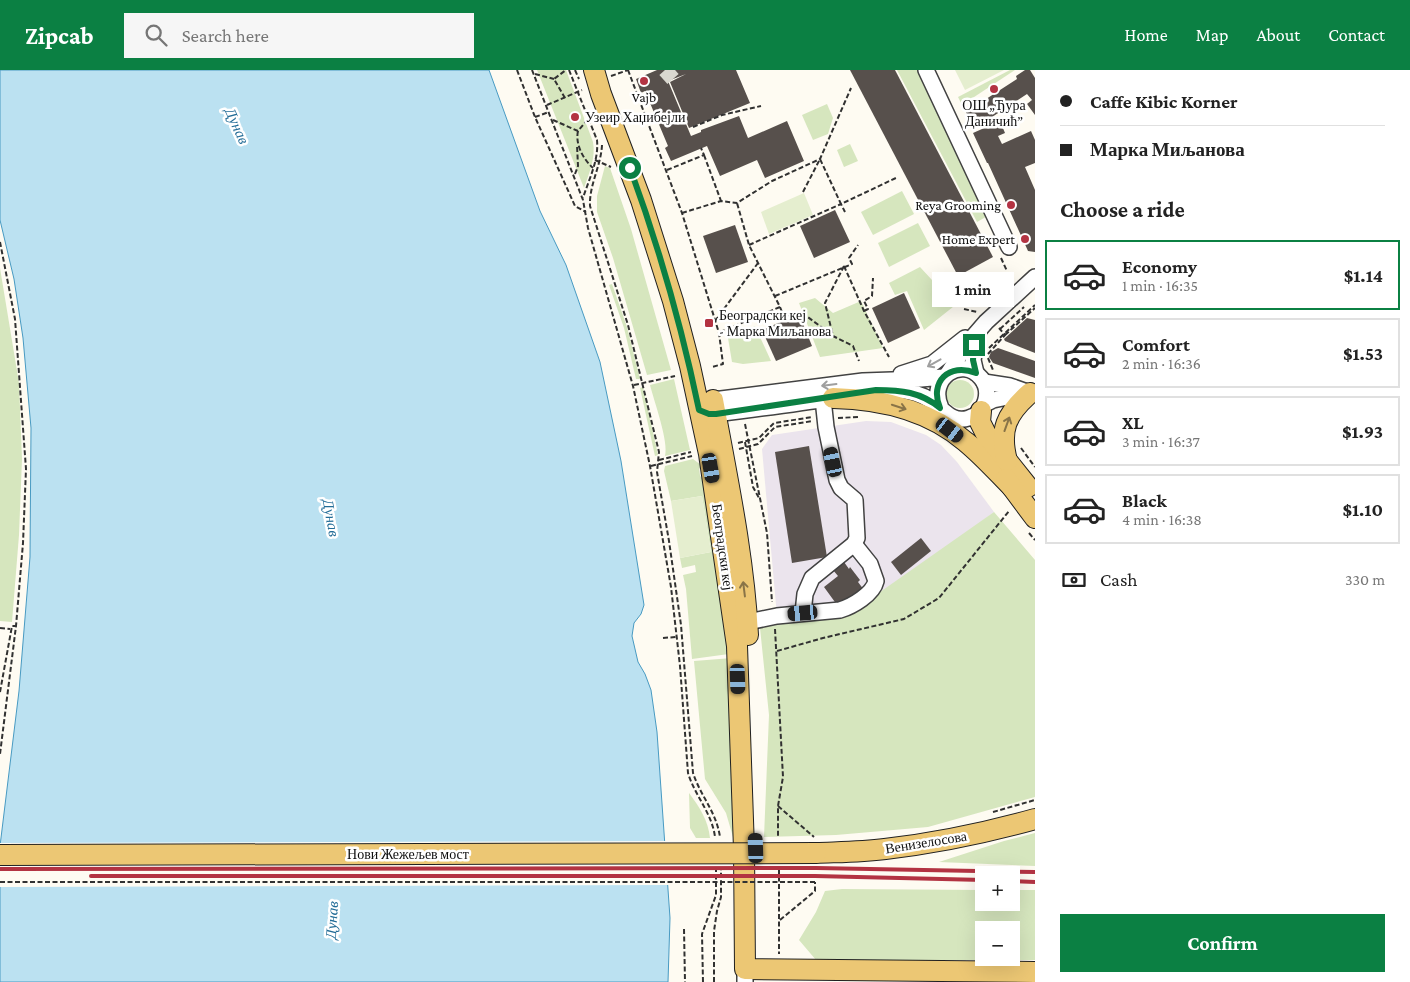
<!DOCTYPE html>
<meta charset="utf-8">
<style>
body{margin:0;font-family:"Crimson Pro",serif;background:#f6f6f6;color:#222;height:100vh;display:flex;flex-direction:column;font-size:19px;white-space:nowrap}
*{box-sizing:border-box;margin:0}
p{font-size:16px;color:#767676}
.icon{flex:none;width:28px;height:28px;fill:none;stroke:currentColor;stroke-width:2;stroke-linecap:round;stroke-linejoin:round}
.map{position:relative;flex:1;overflow:hidden}
.details{display:flex;flex-direction:column;background:#fff;width:375px}
.details>*{flex:none}
.top-card{display:grid;align-content:center;height:110px;padding:0 25px;background:#fff}
.controls{position:absolute;left:975px;top:796px;display:grid;gap:10px}
.controls a{display:grid;place-items:center;width:45px;height:45px;border-radius:0px;background:#fff;box-shadow:0 5px 20px #0002;font-size:25px}
.end{position:absolute;width:22px;height:22px;margin:-11px;border:6px solid #0b8043;background:#fff;box-shadow:0 0 0 2px #fff}
.from{border-radius:50%}
.bubble{position:absolute;height:35px;border-radius:0px;background:#fff;box-shadow:0 5px 20px #0002;font-size:16px;font-weight:700;line-height:35px;text-align:center}
.car{position:absolute;width:15px;height:30px;margin:-15px -8px;border-radius:6px;box-shadow:0 0 4px 1px #0007;background:linear-gradient(#222 24%,#8ab4d8 0 40%,#222 0 76%,#8ab4d8 0 86%,#222 0)}
.top-card b{display:flex;align-items:center;gap:18px;height:48px;font-size:19px}
.top-card b+b{border-top:1px solid #e0e0e0}
.top-card i{width:12px;height:12px;background:#222}
ul{padding:0;list-style:none}
li{display:flex;align-items:center;gap:15px;height:70px;margin:0 10px 8px;padding:0 15px;border:2px solid #e0e0e0;border-radius:0px}
li div{flex:1}
li b{display:block;font-size:19px}
li em{font-style:normal;font-weight:700}
li.on{border-color:#0b8043}
li>.icon{width:45px;height:45px;stroke-width:1.5}
h2{padding:0 25px;font-size:22px;line-height:60px}
.pay{display:flex;align-items:center;gap:12px;height:55px;padding:0 25px;font-size:19px}
.pay p{margin-inline-start:auto}
.cta{display:flex;gap:10px;margin-top:auto;padding:10px 25px}
.cta a{flex:1;height:58px;border-radius:0px;background:#0b8043;color:#fff;font-size:20px;font-weight:700;line-height:58px;text-align:center}
header{display:flex;align-items:center;gap:30px;box-sizing:border-box;height:70px;padding:0 25px;background:#0b8043;color:#fff}
header strong{font-size:24px}
nav{display:flex;gap:28px;margin-inline-start:auto;font-size:18px}
.search{width:350px;height:45px;background:#f6f6f6;display:flex;align-items:center;gap:12px;box-sizing:border-box;padding:0 18px;border-radius:0px;color:#767676;font-size:19px}
main{display:flex;flex:1;min-height:0}
.map>svg:first-child{display:block}
.industrial{fill:#ebe4ed}
.green{fill:#d6e6be;fill-rule:evenodd}
.pitch{fill:#e5eecf}
.water{fill:#bbe1f1;stroke:#489ac2}
.pier{fill:#fefbf2}
.building{fill:#57504c}
.lines{fill:none;stroke-linecap:round;stroke-linejoin:round}
.minor-tunnel{stroke:#dad8d0;stroke-width:15;stroke-dasharray:15 8;stroke-linecap:butt}
.minor-casing{stroke:#424242;stroke-width:18}
.major-casing{stroke:#202020;stroke-width:22}
.path{stroke:#313131;stroke-width:2;stroke-dasharray:5 2.5;stroke-linecap:butt}
.minor{stroke:#fff;stroke-width:15}
.major{stroke:#ecc774;stroke-width:20}
.rail{stroke:#b33342;stroke-width:4}
.major-bridge-casing{stroke:#202020;stroke-width:22;stroke-linecap:butt}
.path-bridge{stroke:#313131;stroke-width:2;stroke-dasharray:5 2.5;stroke-linecap:butt}
.major-bridge{stroke:#ecc774;stroke-width:20}
.oneway{stroke:#9f9f9f}
.oneway2{stroke:#897447}
.route{stroke:#0b8043;stroke-width:6}
.poi-dot{fill:#b33342;stroke:#fff;stroke-width:2}
.labels{text-anchor:middle;dominant-baseline:central;stroke-width:5;stroke-linejoin:round;paint-order:stroke}
.poi-label{font-size:14px;fill:#0f0f0f;stroke:#fff}
.street-label{font-size:14px;fill:#0f0f0f;stroke:#fff}
.water-label{font-size:15px;font-style:italic;fill:#226c97;stroke:#fff}
</style>
<header>
<strong>Zipcab</strong>
<div class="search"><svg class="icon" aria-label="search" viewBox="0 0 24 24"><circle cx="10" cy="10" r="6"/><path d="M15 15l6 6"/></svg>Search here</div>
<nav><a>Home</a><a>Map</a><a>About</a><a>Contact</a></nav>
</header>
<main>
<div class="map">
<svg width="1035" height="912" viewBox="0 0 1035 912">
<rect width="100%" height="100%" fill="#fefbf2"/>
<!-- industrial -->
<path class="industrial" d="M866 351 891 352 926 365 941 375 957 392 994 442 868 539 778 557 762 379 772 365Z"/>
<!-- green -->
<g class="green">
<path d="M537 0H566L593 72C596 87 589 104 584 118Z"/>
<path d="M897 0H922L991 144 977 152Z"/>
<path d="M1010 0H1015L962 35 958 27Z"/>
<path d="M827 34 833 48 828 64 813 70 802 45Z"/>
<path d="M850 74 858 91 844 97 837 80Z"/>
<path d="M605 96 610 98 631 159 671 300 647 305 613 188 597 142V126Z"/>
<path d="M902 121 914 144 873 165 861 142Z"/>
<path d="M918 153 930 176 889 197 878 173Z"/>
<path d="M920 197 944 223 964 213 978 217 924 260 907 221 895 225 889 213Z"/>
<path d="M0 198 19 313 22 389 19 465 12 552 0 551Z"/>
<path d="M612 214 627 257 640 309H636L624 258 609 215Z"/>
<path d="M815 228 833 243 861 231 883 278 820 287 799 233Z"/>
<path d="M755 256 771 291 743 294 732 292 728 268Z"/>
<path d="M674 309 690 380 665 386C669 372 654 331 650 315Z"/>
<circle cx="960" cy="324" r="14"/>
<path d="M643 317 658 385 655 386 640 318Z"/>
<path d="M693 389 701 395V397L699 399 700 406 707 414 729 584 692 589 686 519 683 505 696 502 695 495 682 498 680 488 711 482 702 426 671 431 664 401 665 396Z"/>
<path d="M994 442 1035 490V727L928 757 836 765 764 767 769 645 760 558 853 541Z"/>
<path d="M732 588 741 766 733 767 726 743 705 709 694 591Z"/>
<path d="M689 723C700 738 708 750 710 768H696L690 758Z"/>
<path d="M1035 763V796L939 792 1004 771Z"/>
<path d="M842 819 984 820V832H1011V820H1035V890H816L799 870 816 842 825 821ZM984 860H1011V888H984Z"/>
</g>
<!-- pitch -->
<g class="pitch">
<path d="M955 0H1004L965 20Z"/>
<path d="M804 123 813 145 769 164 761 142Z"/>
<path d="M702 426 711 482 680 488 671 431Z"/>
</g>
<!-- water -->
<path class="water" d="M0 0H489L540 141 566 195 600 292 621 391 644 535 641 544 634 553 632 566 638 592 645 604 651 620 657 662 670 848 668 912H0V776L19 621 30 487 31 358 23 268 14 209 0 150Z"/>
<!-- pier -->
<path class="pier" d="M668 771 671 815 0 817V773Z"/>
<!-- building -->
<g class="building">
<path d="M657 0H736L750 33 689 58 670 12 686 4 668 11 691 66 701 62V60L739 46 748 68 787 51 804 91 765 108 757 90 720 106 707 76 671 91 665 78 668 76 645 21 641 23 636 9Z"/>
<path d="M850 0H895L993 187 958 206Z"/>
<path d="M1025 0H1030L1035 8V45L1027 34 1032 30 1027 24 992 47 994 50 974 59 966 42 1017 9 1016 6Z"/>
<path d="M1000 51 1005 63 998 66 1002 74 1031 61 1035 70V93L1025 97 1035 120V182L1028 181 988 93H987L973 63Z"/>
<path d="M835 140 850 172 814 188 800 156Z"/>
<path d="M735 155 748 192 716 203 703 166Z"/>
<path d="M904 223 920 258 888 273 872 238Z"/>
<path d="M799 244 812 276 776 291 762 260Z"/>
<path d="M1027 248 1035 250V283L1005 271 1004 269Z"/>
<path d="M998 278 1035 291V308L993 293 989 287 991 282Z"/>
<path d="M809 376 827 487 792 493 775 382Z"/>
<path d="M921 468 931 481 901 505 891 492Z"/>
<path d="M844 492 849 499 850 497 860 510 858 512 864 520 840 539 824 517 838 506 833 500Z"/>
</g>
<g class="lines">
<!-- minor-tunnel -->
<path class="minor-tunnel" d="M665 0 673 9"/>
<defs>
<g id="minor">
<path d="M926 0 1009 177"/>
<path d="M949 302 966 275 986 252 1035 207"/>
<path d="M976 303 973 290 978 263"/>
<path d="M901 304 932 294 965 268"/>
<path d="M984 312 1010 316 1030 323"/>
<path d="M985 334 993 330 1027 323"/>
<path d="M941 338C927 308 962 285 981 308 992 321 986 343 969 348 951 354 943 338 930 330 921 324 908 321 898 320 876 318 855 324 833 328 794 334 755 339 716 344H709L699 340 708 331 713 330 863 311 921 309 943 307"/>
<path d="M803 543 805 524 812 508 854 474 857 468 855 430 841 418 837 410 826 357 823 329"/>
<path d="M748 552 777 546 840 540C853 536 873 524 876 511L870 494 854 474"/>
<path d="M745 912V899"/>
</g>
<g id="major">
<path d="M594 0 601 24 641 130 673 231 690 296 709 384 737 576 744 779 745 899 1035 902"/>
<path d="M833 328C881 329 929 340 966 372 983 386 998 403 1013 418"/>
<path d="M713 330C727 407 744 486 748 565"/>
<path d="M981 341 980 352 986 364 1028 417"/>
<path d="M1007 391C999 360 1006 344 1030 323"/>
<path d="M1006 409 1035 448"/>
<path d="M816 783C839 782 862 782 885 779 936 773 985 763 1035 749"/>
</g>
</defs>
<!-- minor casing -->
<use href="#minor" class="minor-casing"/>
<!-- major casing -->
<use href="#major" class="major-casing"/>
<!-- path -->
<g class="path">
<path d="M517 0 535 47 575 136 586 142"/>
<path d="M532 0 583 130 588 158 633 316 650 396 671 517 680 596 688 703C695 726 712 743 715 767"/>
<path d="M569 0 597 70C599 90 589 109 583 128"/>
<path d="M575 0 579 9"/>
<path d="M628 0 682 143 719 263 723 294 712 297"/>
<path d="M535 4 554 9"/>
<path d="M611 6 628 0"/>
<path d="M565 28 554 9 566 0"/>
<path d="M547 35 582 20"/>
<path d="M535 47 549 42"/>
<path d="M553 50 578 61 588 49"/>
<path d="M693 57 722 45 761 36"/>
<path d="M578 61C575 74 583 89 593 98"/>
<path d="M602 75C601 96 589 115 590 136L628 255 659 382 657 402 669 471 681 555 693 703C701 727 716 741 720 767"/>
<path d="M704 85 721 131"/>
<path d="M595 90 611 97"/>
<path d="M667 100 704 85 701 78"/>
<path d="M575 104 578 96 577 75"/>
<path d="M803 122 820 89 841 134 898 107"/>
<path d="M682 143 721 131 737 133 772 111 820 89 851 18"/>
<path d="M0 172 15 249 26 399 23 473 16 556 0 684"/>
<path d="M749 175 841 134 845 142"/>
<path d="M1001 188 1007 201"/>
<path d="M844 196 825 233 833 266 853 276 859 291"/>
<path d="M844 196 864 241 889 287"/>
<path d="M953 213 970 233"/>
<path d="M980 224 983 236"/>
<path d="M775 226 852 194 849 188 858 175"/>
<path d="M780 237 784 247 801 242 832 265"/>
<path d="M964 239 977 242"/>
<path d="M864 241 868 239 864 231 872 226 873 208"/>
<path d="M715 251 758 193"/>
<path d="M1000 259 1024 237"/>
<path d="M720 262 780 237 749 175 737 133"/>
<path d="M1005 265 1035 238"/>
<path d="M989 278 1035 235"/>
<path d="M988 284 1005 265 999 258"/>
<path d="M988 288 993 300"/>
<path d="M634 315 675 306"/>
<path d="M838 348 858 347"/>
<path d="M745 354 767 463 772 532"/>
<path d="M745 372 753 417 759 428"/>
<path d="M738 373 759 368 774 353 813 347"/>
<path d="M1021 378 1035 397"/>
<path d="M739 379 758 374 775 357 813 351"/>
<path d="M659 390 691 382"/>
<path d="M651 396 692 386"/>
<path d="M1029 463 1035 470"/>
<path d="M0 558 10 559"/>
<path d="M775 559 783 707 778 736V766"/>
<path d="M663 568 676 567"/>
<path d="M777 581 823 568 904 549 939 528 1009 441"/>
<path d="M0 622 12 556H16"/>
<path d="M778 736 814 767"/>
<path d="M993 742 1035 730"/>
<path d="M779 799V884"/>
<path d="M780 850 815 821V812"/>
<path d="M684 859 685 912"/>
<path d="M703 912 702 864 716 825V799"/>
<path d="M714 912V861L717 841 721 827V800"/>
</g>
<!-- minor -->
<use href="#minor" class="minor"/>
<!-- major -->
<use href="#major" class="major"/>
<!-- rail -->
<g class="rail">
<path d="M0 799 816 798 1035 802"/>
<path d="M91 806H815L984 810"/>
<path d="M1011 811 1035 812"/>
</g>
<defs>
<path id="major-bridge" d="M0 785 816 783"/>
</defs>
<!-- major-bridge casing -->
<use href="#major-bridge" class="major-bridge-casing"/>
<!-- path-bridge -->
<path class="path-bridge" d="M0 812H815"/>
<!-- major-bridge -->
<use href="#major-bridge" class="major-bridge"/>
</g>
<!-- one-way arrows -->
<defs><path id="oneway-shaft" d="M-6 0H5M1.5-3L5.5 0L1.5 3" fill="none" stroke-width="1.6" stroke-linecap="round" stroke-linejoin="round" transform="scale(1.25)"/></defs>
<g class="oneway">
<use href="#oneway-shaft" transform="translate(934 293) rotate(151)"/>
<use href="#oneway-shaft" transform="translate(829 315) rotate(173)"/>
</g>
<g class="oneway2">
<use href="#oneway-shaft" transform="translate(899 337) rotate(18)"/>
<use href="#oneway-shaft" transform="translate(1007 354) rotate(-70)"/>
<use href="#oneway-shaft" transform="translate(744 519) rotate(-97)"/>
</g>
<g class="lines">
<!-- route -->
<path class="route" d="M630 98C659 177 682 258 699 340L709 344H716L876 320C901 320 921 322 940 338 929 312 949 292 976 303L973 290 974 275"/>
</g>
<!-- markers -->
<g class="poi-dot">
<circle cx="644" cy="11" r="5"/>
<circle cx="994" cy="19" r="5"/>
<circle cx="575" cy="47" r="5"/>
<circle cx="1011" cy="135" r="5"/>
<circle cx="1025" cy="169" r="5"/>
<rect x="704" y="248" width="10" height="10" rx="2.5"/>
</g>
<g class="labels">
<!-- poi labels -->
<g class="poi-label">
<text x="644" y="27">Vajb</text>
<text x="994" y="35">ОШ „Ђура<tspan x="994" dy="16">Даничић”</tspan></text>
<text x="585" y="47" text-anchor="start">Узеир Хаџибејли</text>
<text x="1001" y="135" text-anchor="end">Reya Grooming</text>
<text x="1015" y="169" text-anchor="end">Home Expert</text>
<text x="719" y="245" text-anchor="start">Београдски кеј<tspan x="719" dy="16">- Марка Миљанова</tspan></text>
</g>
<!-- street labels -->
<g class="street-label">
<text transform="translate(723 477) rotate(82)">Београдски кеј</text>
<text transform="translate(926 772) rotate(-9)">Венизелосова</text>
<text x="408" y="784">Нови Жежељев мост</text>
</g>
<!-- water labels -->
<g class="water-label">
<text transform="translate(237 56) rotate(66)">Дунав</text>
<text transform="translate(331 448) rotate(80)">Дунав</text>
<text transform="translate(332 850) rotate(-86)">Дунав</text>
</g>
</g>
</svg>
<div class="controls">
<a>+</a>
<a>−</a>
</div>
<i class="end from" style="left:630px;top:98px"></i>
<i class="end" style="left:974px;top:275px"></i>
<div class="bubble" style="left:932px;top:202px;width:82px">1 min</div>
<i class="car" style="left:950px;top:360px;rotate:127deg"></i>
<i class="car" style="left:833px;top:392px;rotate:348deg"></i>
<i class="car" style="left:711px;top:398px;rotate:170deg"></i>
<i class="car" style="left:803px;top:543px;rotate:265deg"></i>
<i class="car" style="left:738px;top:609px;rotate:178deg"></i>
<i class="car" style="left:756px;top:778px;rotate:358deg"></i>
</div>
<section class="details">
<div class="top-card">
<b><i class="from"></i>Caffe Kibic Korner</b>
<b><i></i>Марка Миљанова</b>
</div>
<h2>Choose a ride</h2>
<ul>
<li class="on"><svg class="icon" aria-label="car" viewBox="0 0 24 24"><path d="M5 17H2v-5l4-1 3-4h7l3 4 3 1v5h-3M9 17h6M6 11h13"/><circle cx="7" cy="17" r="2"/><circle cx="17" cy="17" r="2"/></svg><div><b>Economy</b><p>1 min · 16:35</p></div><em>$1.14</em></li>
<li><svg class="icon" aria-label="car" viewBox="0 0 24 24"><path d="M5 17H2v-5l4-1 3-4h7l3 4 3 1v5h-3M9 17h6M6 11h13"/><circle cx="7" cy="17" r="2"/><circle cx="17" cy="17" r="2"/></svg><div><b>Comfort</b><p>2 min · 16:36</p></div><em>$1.53</em></li>
<li><svg class="icon" aria-label="car" viewBox="0 0 24 24"><path d="M5 17H2v-5l4-1 3-4h7l3 4 3 1v5h-3M9 17h6M6 11h13"/><circle cx="7" cy="17" r="2"/><circle cx="17" cy="17" r="2"/></svg><div><b>XL</b><p>3 min · 16:37</p></div><em>$1.93</em></li>
<li><svg class="icon" aria-label="car" viewBox="0 0 24 24"><path d="M5 17H2v-5l4-1 3-4h7l3 4 3 1v5h-3M9 17h6M6 11h13"/><circle cx="7" cy="17" r="2"/><circle cx="17" cy="17" r="2"/></svg><div><b>Black</b><p>4 min · 16:38</p></div><em>$1.10</em></li>
</ul>
<div class="pay"><svg class="icon" aria-label="cash" viewBox="0 0 24 24"><path d="M3 7h18v10H3z"/><circle cx="12" cy="12" r="2"/></svg>Cash<p>330 m</p></div>
<div class="cta"><a>Confirm</a></div>
</section>
</main>
